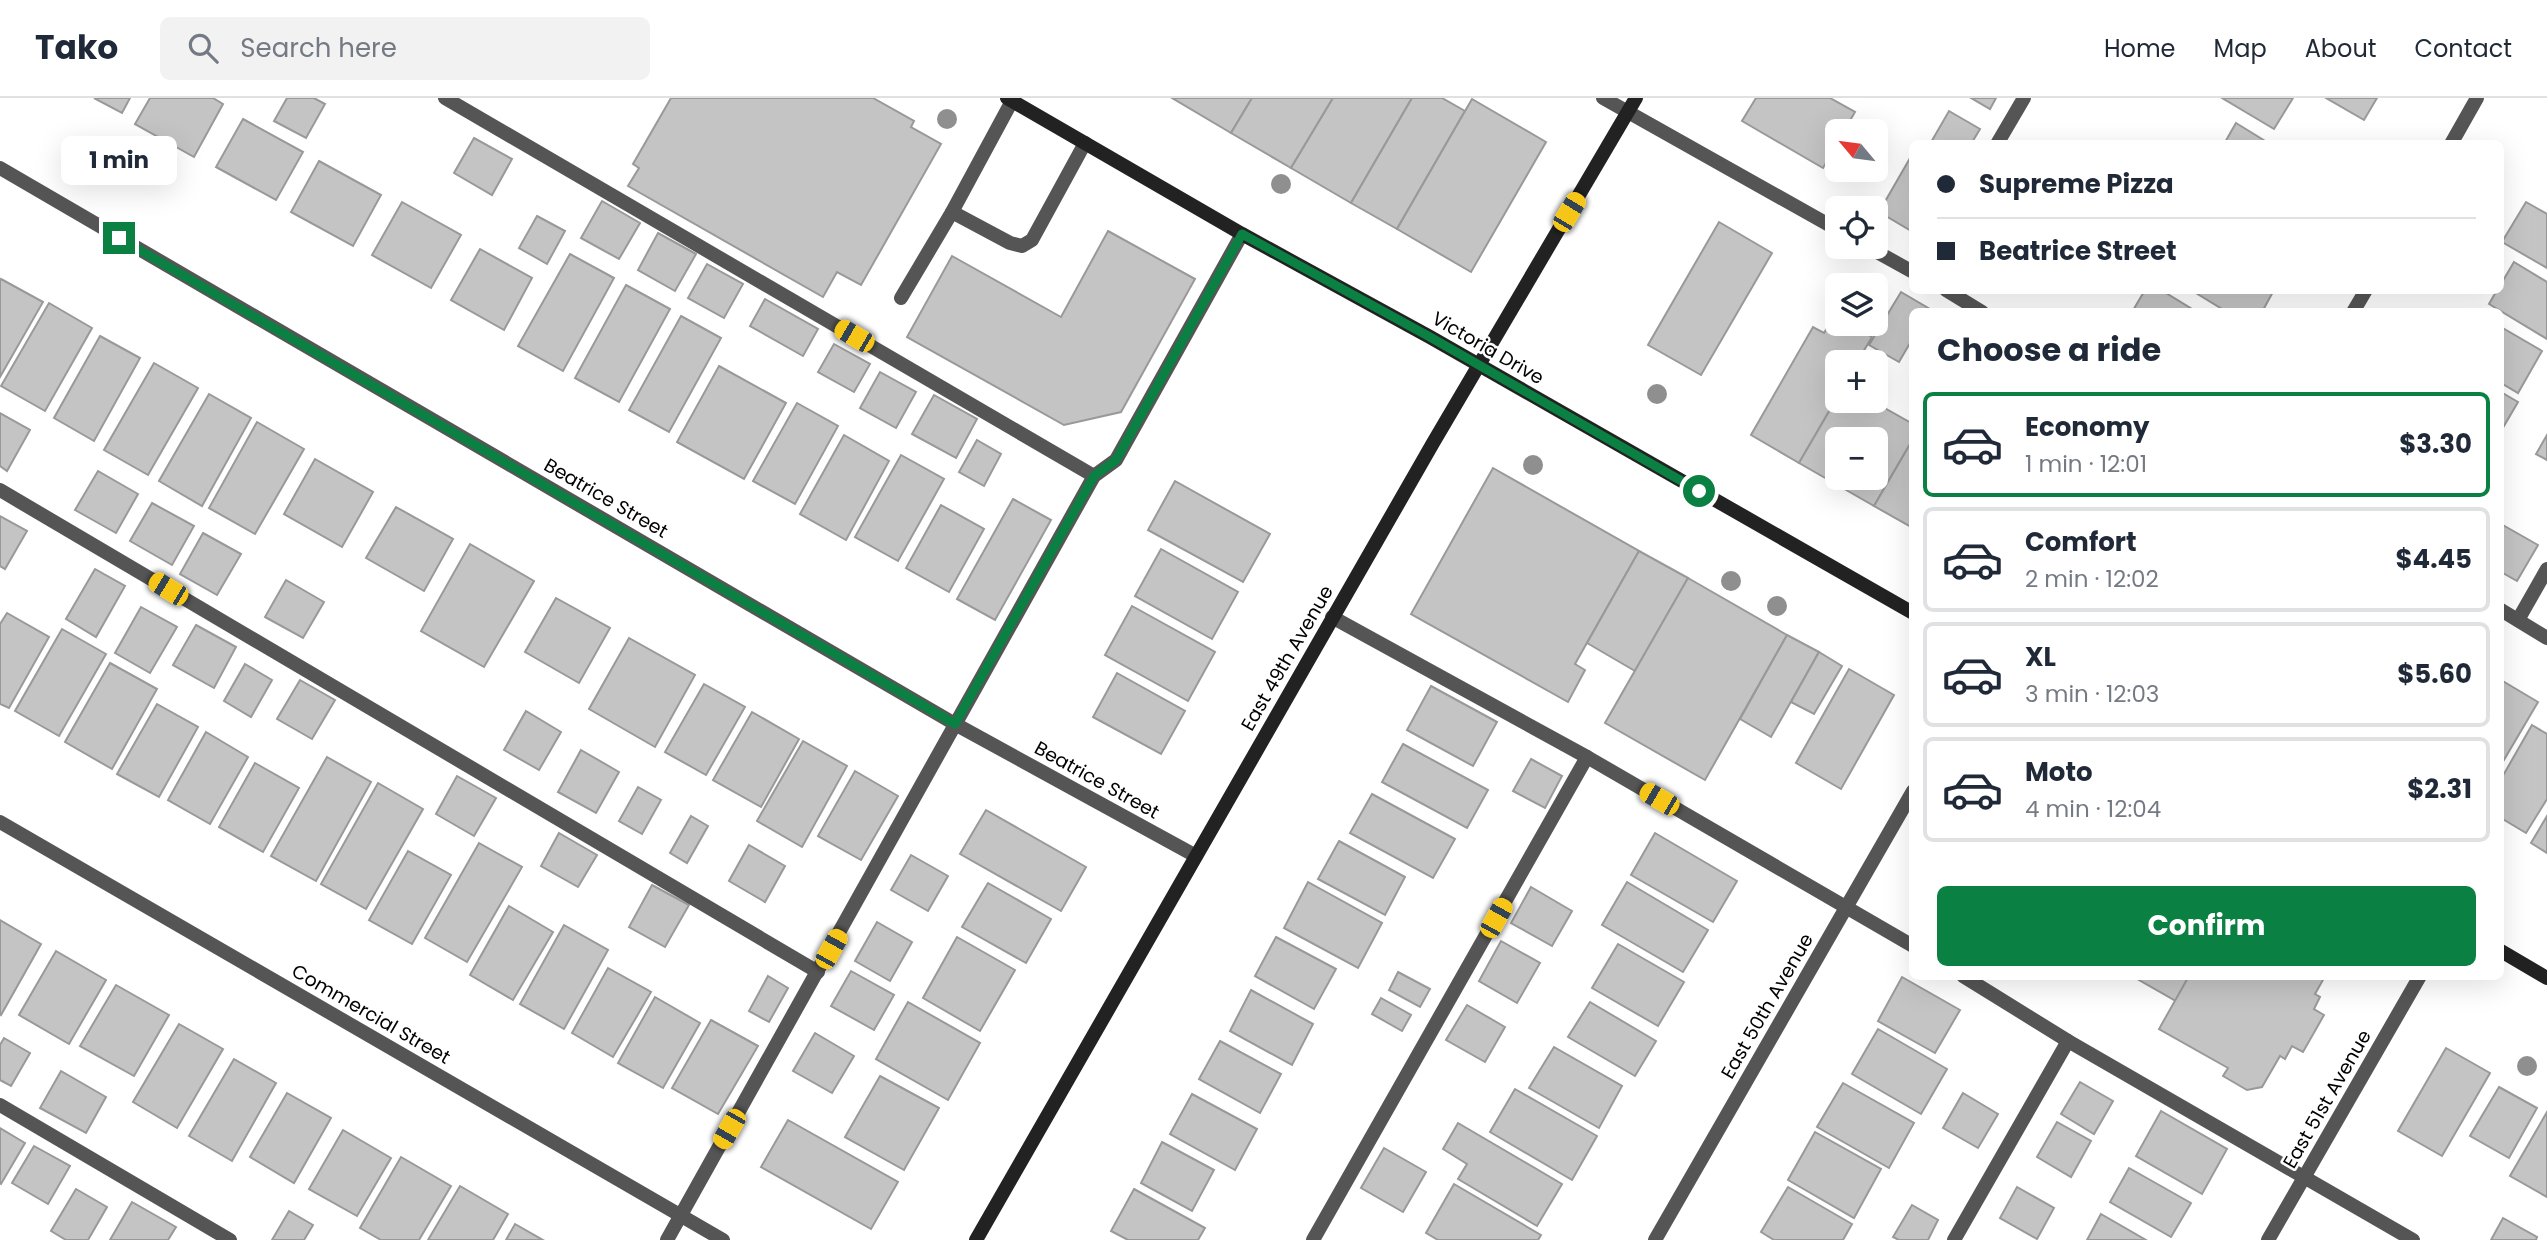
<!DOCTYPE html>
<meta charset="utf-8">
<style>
body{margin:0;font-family:Poppins,sans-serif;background:#f2f2f3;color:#1f2937;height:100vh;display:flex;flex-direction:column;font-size:26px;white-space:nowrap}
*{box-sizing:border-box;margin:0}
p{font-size:23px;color:#747a83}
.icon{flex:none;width:38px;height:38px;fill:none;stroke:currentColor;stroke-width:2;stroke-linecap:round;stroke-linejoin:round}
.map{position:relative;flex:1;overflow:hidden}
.drawer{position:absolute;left:1909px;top:210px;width:595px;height:672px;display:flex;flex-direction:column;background:#fff;border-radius:10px;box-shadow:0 7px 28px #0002}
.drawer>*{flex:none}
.guide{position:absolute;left:1909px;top:42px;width:595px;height:154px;border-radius:10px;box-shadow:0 7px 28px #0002;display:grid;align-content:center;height:154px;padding:0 28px;background:#fff}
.needle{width:46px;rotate:299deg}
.controls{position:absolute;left:1825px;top:21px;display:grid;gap:14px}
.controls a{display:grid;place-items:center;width:63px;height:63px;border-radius:10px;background:#fff;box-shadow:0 7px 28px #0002;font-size:35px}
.end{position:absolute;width:32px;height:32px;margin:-16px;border:9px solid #0b8043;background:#fff;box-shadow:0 0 0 4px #fff}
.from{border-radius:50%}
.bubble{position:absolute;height:49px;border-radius:10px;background:#fff;box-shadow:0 7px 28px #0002;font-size:23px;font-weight:700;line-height:49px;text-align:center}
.car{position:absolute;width:21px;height:42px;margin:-21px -10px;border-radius:9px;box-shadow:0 0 5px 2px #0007;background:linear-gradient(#f5c518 24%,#345 0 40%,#f5c518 0 76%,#345 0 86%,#f5c518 0)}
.guide b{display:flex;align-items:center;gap:24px;height:66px;font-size:26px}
.guide b+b{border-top:2px solid #e0e1e3}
.guide i{width:18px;height:18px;background:#1f2937}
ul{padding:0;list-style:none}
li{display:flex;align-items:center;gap:21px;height:105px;margin:0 14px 10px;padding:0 14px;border:4px solid #e0e1e3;border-radius:10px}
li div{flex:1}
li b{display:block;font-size:26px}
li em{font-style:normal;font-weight:700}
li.current{border-color:#0b8043}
li>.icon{width:63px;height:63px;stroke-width:1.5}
h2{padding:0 28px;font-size:32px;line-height:84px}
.action{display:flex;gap:14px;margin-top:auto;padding:14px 28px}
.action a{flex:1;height:80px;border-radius:10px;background:#0b8043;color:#fff;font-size:28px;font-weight:700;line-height:80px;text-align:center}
header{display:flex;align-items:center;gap:42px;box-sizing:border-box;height:98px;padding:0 35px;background:#fff;border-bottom:2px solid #e0e1e3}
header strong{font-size:33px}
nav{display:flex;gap:38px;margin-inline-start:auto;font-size:24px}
.search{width:490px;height:63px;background:#f2f2f3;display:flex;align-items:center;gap:18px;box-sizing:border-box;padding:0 24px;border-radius:10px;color:#747a83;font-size:26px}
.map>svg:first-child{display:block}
.building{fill:#c4c4c4;stroke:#999;stroke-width:2;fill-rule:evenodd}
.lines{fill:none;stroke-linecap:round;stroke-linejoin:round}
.lane{stroke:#555;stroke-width:14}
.street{stroke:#555;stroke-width:14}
.secondary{stroke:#222;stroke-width:14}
.tree{fill:#8f8f8f}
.route{stroke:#0b8043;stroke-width:9}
.labels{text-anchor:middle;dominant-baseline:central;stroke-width:5;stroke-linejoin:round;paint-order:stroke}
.street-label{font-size:19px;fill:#000;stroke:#fff}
</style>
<header>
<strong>Tako</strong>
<div class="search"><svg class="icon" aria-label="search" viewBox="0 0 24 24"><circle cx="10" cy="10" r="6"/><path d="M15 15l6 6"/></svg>Search here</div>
<nav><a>Home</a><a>Map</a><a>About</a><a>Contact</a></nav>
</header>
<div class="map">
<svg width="2547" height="1142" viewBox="0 0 2547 1142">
<rect width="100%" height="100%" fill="#fff"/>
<!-- building -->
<g class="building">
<path d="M94 0H130L122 15Z"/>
<path d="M150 0H213L223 6 194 59 135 26Z"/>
<path d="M287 0H314L325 6 306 40 274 23Z"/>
<path d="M671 0H873L914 23 911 29 941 46 861 187 837 174 823 199 628 88 639 70 633 66Z"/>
<path d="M1172 0H1252L1231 35Z"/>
<path d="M1252 0H1333L1291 70 1231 35Z"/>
<path d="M1333 0H1412L1351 105 1291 70Z"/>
<path d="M1412 0H1442L1465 13 1397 131 1351 105Z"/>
<path d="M1756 0H1830L1855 14 1844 33H1838V44L1823 70 1742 23Z"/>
<path d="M1971 0H1996L1990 11Z"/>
<path d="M2222 0H2293L2274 31Z"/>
<path d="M2326 0H2377L2364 22Z"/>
<path d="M1472 1 1546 44 1471 174 1397 131Z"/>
<path d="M1949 13 1980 31 1971 46H1930Z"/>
<path d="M243 21 303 54 276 102 216 69Z"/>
<path d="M2236 25 2270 46H2224Z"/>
<path d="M474 40 512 61 492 97 454 75Z"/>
<path d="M1913 55V134L1879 114Z"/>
<path d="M319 63 381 97 353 148 291 114Z"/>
<path d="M602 103 640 125 619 161 581 140Z"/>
<path d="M402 104 461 137 431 190 372 157Z"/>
<path d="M2526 104 2547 116V170L2502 144Z"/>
<path d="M537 118 565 133 547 166 519 150Z"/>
<path d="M1719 124 1772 155 1701 277 1648 247Z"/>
<path d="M1108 133 1195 181 1121 314 1064 327 907 239 952 158 1061 219Z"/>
<path d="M658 135 696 156 675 193 638 172Z"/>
<path d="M480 151 532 180 504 232 451 202Z"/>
<path d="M570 156 614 180 563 273 518 248Z"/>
<path d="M2514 164 2547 184V241L2489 206 2497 192H2501V186Z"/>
<path d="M707 166 743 186 724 220 688 200Z"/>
<path d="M1 181 43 204 0 279V183Z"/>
<path d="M626 187 670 211 619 304 575 280Z"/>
<path d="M2145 192H2161L2197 214H2132Z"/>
<path d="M2191 192H2274L2262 214H2227Z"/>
<path d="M1901 194 1930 211 1928 214H1913V240L1899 264 1869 247Z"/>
<path d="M765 201 818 231 803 258 750 228Z"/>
<path d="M49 205 92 230 45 313 1 288Z"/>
<path d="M681 218 721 240 669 334 629 312Z"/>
<path d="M1830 225 1843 233 1849 226 1872 239 1857 264H1838V298L1799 365 1751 337 1813 229 1824 235Z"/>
<path d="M2501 229 2542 253 2518 295 2501 285Z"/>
<path d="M100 238 140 260 94 343 54 320Z"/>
<path d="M834 246 870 266 854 294 818 274Z"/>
<path d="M154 265 198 290 148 377 104 352Z"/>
<path d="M719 268 786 305 744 381 677 344Z"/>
<path d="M880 274 916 294 896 330 860 310Z"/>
<path d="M2501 294 2518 304 2501 333Z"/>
<path d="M209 296 251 320 202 408 159 383Z"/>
<path d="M934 297 977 321 956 360 912 336Z"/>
<path d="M1838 298V303H1872L1913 326V341L1874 408 1799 365ZM1838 341H1876V380H1838Z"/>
<path d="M797 305 838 328 795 406 753 383Z"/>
<path d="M0 315 30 332 7 373 0 368Z"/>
<path d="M257 324 304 351 255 436 209 410Z"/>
<path d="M844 337 889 363 846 442 800 416Z"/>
<path d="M2547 337V362L2536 356Z"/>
<path d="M1913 341V430L1874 408Z"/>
<path d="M977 342 1001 356 984 388 959 374Z"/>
<path d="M901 357 944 381 898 463 855 439Z"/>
<path d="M315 361 373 394 342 449 284 416Z"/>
<path d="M1493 370 1639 453 1575 566 1585 572 1568 604 1411 516Z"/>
<path d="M98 373 138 396 116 435 75 412Z"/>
<path d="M1175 383 1270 436 1243 484 1148 432Z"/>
<path d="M1013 401 1051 422 995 522 957 501Z"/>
<path d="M152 405 194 428 172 467 130 443Z"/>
<path d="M941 407 984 431 949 494 906 470Z"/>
<path d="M396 409 453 441 424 493 366 460Z"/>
<path d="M0 418 27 433 5 471 0 468Z"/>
<path d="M2501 426 2538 447 2517 483 2501 474Z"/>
<path d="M203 435 241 456 217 497 180 476Z"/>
<path d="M470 446 534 483 484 569 421 533Z"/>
<path d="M1161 451 1238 494 1212 541 1135 498Z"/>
<path d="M1639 453 1688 480 1635 573 1587 545Z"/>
<path d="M95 471 125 488 96 539 66 521Z"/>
<path d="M1688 480 1787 537 1705 682 1605 625Z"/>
<path d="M286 482 324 504 303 540 265 519Z"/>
<path d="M556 500 610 530 579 585 525 554Z"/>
<path d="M1132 508 1215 554 1188 603 1105 557Z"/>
<path d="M141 509 177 529 150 575 115 555Z"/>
<path d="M7 515 49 539 9 610 0 606V526Z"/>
<path d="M196 527 236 549 214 590 173 567Z"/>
<path d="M62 531 106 556 59 638 15 613Z"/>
<path d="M1787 537 1819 554 1771 639 1740 621Z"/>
<path d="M629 540 695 577 655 649 589 611Z"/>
<path d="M1819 554 1842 568 1814 616 1791 604Z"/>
<path d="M110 565 157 591 112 671 65 644Z"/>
<path d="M245 566 272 582 251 619 224 603Z"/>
<path d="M1849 571 1894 597 1841 691 1796 665Z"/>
<path d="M1117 575 1185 613 1161 656 1093 619Z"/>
<path d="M300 582 335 602 312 641 277 621Z"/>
<path d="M2501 582 2538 604 2501 667Z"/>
<path d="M704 586 745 609 706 677 665 654Z"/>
<path d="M1431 588 1497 624 1473 668 1407 632Z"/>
<path d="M157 606 198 629 159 699 117 676Z"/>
<path d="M526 613 561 634 539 672 504 652Z"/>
<path d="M752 614 799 641 761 709 713 682Z"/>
<path d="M2532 627 2547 636V701L2526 735 2501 720V681Z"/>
<path d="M206 634 248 659 210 726 168 702Z"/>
<path d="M803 643 847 668 802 749 757 723Z"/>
<path d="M1403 646 1488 692 1467 730 1382 684Z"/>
<path d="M581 652 619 674 596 715 558 694Z"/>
<path d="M327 659 371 684 316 783 271 758Z"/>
<path d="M1531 661 1562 678 1545 710 1513 693Z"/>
<path d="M255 665 299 690 263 754 219 729Z"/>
<path d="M855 673 898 698 861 762 818 738Z"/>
<path d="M457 678 496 700 474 738 436 716Z"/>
<path d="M378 685 423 711 366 811 321 786Z"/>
<path d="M638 689 661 702 642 736 619 723Z"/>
<path d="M1372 696 1455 741 1433 780 1350 735Z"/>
<path d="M986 712 1086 769 1061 813 960 756Z"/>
<path d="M691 718 708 728 687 765 670 755Z"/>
<path d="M2547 718V755L2531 745Z"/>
<path d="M559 735 597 757 578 789 541 768Z"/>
<path d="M1655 735 1737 783 1713 824 1631 777Z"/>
<path d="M1339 743 1405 779 1385 817 1318 781Z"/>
<path d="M479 745 522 769 467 864 425 840Z"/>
<path d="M749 747 785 768 765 804 729 783Z"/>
<path d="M408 753 451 777 412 846 369 822Z"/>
<path d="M911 757 948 778 928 813 891 792Z"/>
<path d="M1308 784 1382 825 1358 870 1284 830Z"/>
<path d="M1627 784 1708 832 1683 874 1602 827Z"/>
<path d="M988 785 1051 821 1026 865 962 829Z"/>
<path d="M652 787 689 807 665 849 629 829Z"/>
<path d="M1531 789 1572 813 1552 848 1511 825Z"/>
<path d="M509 808 553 834 513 902 470 877Z"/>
<path d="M0 822 41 846 1 917 0 916Z"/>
<path d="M877 824 912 844 890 883 855 863Z"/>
<path d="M564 827 608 852 564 931 520 906Z"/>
<path d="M957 839 1015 872 980 933 923 900Z"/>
<path d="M1276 839 1336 871 1314 911 1255 878Z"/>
<path d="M1501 843 1540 865 1517 905 1479 883Z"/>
<path d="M1618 846 1684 884 1658 928 1592 890Z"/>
<path d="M56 853 106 882 69 946 19 917Z"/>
<path d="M608 870 651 894 613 959 572 935Z"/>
<path d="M851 873 894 897 874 932 831 908Z"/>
<path d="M1398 874 1430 891 1420 909 1389 892Z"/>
<path d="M768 878 788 890 769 924 749 913Z"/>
<path d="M2132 878H2189L2176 903Z"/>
<path d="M2189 878H2331L2324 880 2315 896 2320 899 2314 911 2324 917 2303 954 2292 948 2285 961 2280 958 2262 989 2247 992 2223 978 2228 970 2159 931Z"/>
<path d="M1902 879 1960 912 1935 955 1878 923Z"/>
<path d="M116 887 169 917 134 978 80 948Z"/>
<path d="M1251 892 1313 926 1292 967 1230 933Z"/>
<path d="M655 899 700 925 663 990 618 965Z"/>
<path d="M1381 900 1411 917 1402 933 1372 916Z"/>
<path d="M908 904 980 945 948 1002 876 961Z"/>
<path d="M1590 904 1656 943 1635 978 1568 939Z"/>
<path d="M1467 907 1505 929 1485 964 1446 942Z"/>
<path d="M711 922 758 948 718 1016 672 990Z"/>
<path d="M179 926 223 951 177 1030 133 1004Z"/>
<path d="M1878 931 1947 971 1921 1016 1852 976Z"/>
<path d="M815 935 854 958 832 995 793 973Z"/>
<path d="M4 940 30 955 11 988 0 982V947Z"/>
<path d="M1220 943 1281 976 1260 1015 1199 981Z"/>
<path d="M1554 949 1622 988 1599 1030 1529 990Z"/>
<path d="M2446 950 2490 975 2442 1058 2398 1033Z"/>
<path d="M234 961 276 985 232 1063 189 1038Z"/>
<path d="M61 973 106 999 86 1035 40 1010Z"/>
<path d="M880 978 939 1010 904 1072 845 1039Z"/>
<path d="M2080 984 2113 1003 2094 1036 2061 1016Z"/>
<path d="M1843 985 1914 1025 1889 1070 1817 1029Z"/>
<path d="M2499 989 2537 1010 2509 1060 2470 1038Z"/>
<path d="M1515 991 1597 1038 1572 1082 1490 1034Z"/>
<path d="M287 995 331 1020 294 1085 250 1059Z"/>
<path d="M1963 995 1998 1016 1978 1050 1943 1030Z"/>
<path d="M1192 996 1257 1031 1235 1072 1170 1036Z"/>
<path d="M2161 1013 2227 1051 2202 1096 2136 1058Z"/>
<path d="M2547 1014V1099L2510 1078Z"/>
<path d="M788 1022 898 1084 871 1131 761 1069Z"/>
<path d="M2057 1024 2091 1043 2071 1079 2037 1059Z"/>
<path d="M1458 1025 1562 1086 1537 1128 1458 1081 1467 1066 1443 1051Z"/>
<path d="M0 1030 25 1045 1 1086 0 1085Z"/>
<path d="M343 1032 391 1060 357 1118 309 1091Z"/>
<path d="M1815 1034 1881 1071 1854 1120 1788 1082Z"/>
<path d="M1162 1044 1214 1072 1192 1113 1141 1085Z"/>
<path d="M34 1048 70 1068 48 1106 12 1085Z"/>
<path d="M1384 1050 1426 1074 1403 1114 1361 1090Z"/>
<path d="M401 1059 451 1088 419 1142H381L360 1130Z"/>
<path d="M2129 1070 2191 1105 2171 1139 2110 1104Z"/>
<path d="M1454 1086 1541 1137 1538 1142H1438L1426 1135Z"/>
<path d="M460 1088 508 1116 493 1142H428Z"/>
<path d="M1788 1089 1852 1126 1843 1142H1774L1761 1134Z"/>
<path d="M2017 1089 2054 1110 2037 1141 2000 1120Z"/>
<path d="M76 1091 107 1109 88 1142H66L51 1133Z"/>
<path d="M1134 1091 1205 1130 1198 1142H1128L1111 1133Z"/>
<path d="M132 1104 176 1129 168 1142H110Z"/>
<path d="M1912 1107 1938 1122 1928 1142H1899L1893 1139Z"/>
<path d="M289 1113 313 1127 304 1142H272Z"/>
<path d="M2101 1116 2146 1142H2087Z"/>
<path d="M2503 1120 2537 1139 2536 1142H2491Z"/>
<path d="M515 1126 543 1142H506Z"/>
</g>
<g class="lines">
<!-- lane -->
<g class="lane">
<path d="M445 0 1094 378"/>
<path d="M1603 0 1838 132"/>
<path d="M1997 46 2024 0"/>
<path d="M952 114 1010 145 1022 148 1032 142 1085 45"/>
<path d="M1868 149 1913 174"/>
<path d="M1946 192 1982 214"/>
<path d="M901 200 952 114 1012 3"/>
<path d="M0 392 818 874"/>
<path d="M2501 512 2547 540"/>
<path d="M1332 519 1587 659"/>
<path d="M2518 522 2547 471"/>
<path d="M1963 878 2068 943 2413 1142"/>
<path d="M0 1007 230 1142"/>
<path d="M667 1142 1094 378 1116 362 1242 136"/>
<path d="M1313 1142 1587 659 1913 848"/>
<path d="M1954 1142 2068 943"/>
</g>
<!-- street -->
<g class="street">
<path d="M2451 46 2477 0"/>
<path d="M0 70 955 626 1196 758"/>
<path d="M2353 214 2366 192"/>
<path d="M0 724 723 1142"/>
<path d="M1655 1142 1913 693"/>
<path d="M2268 1142 2420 878"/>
</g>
<!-- secondary -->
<g class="secondary">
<path d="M1007 0 1242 136 1430 239 1913 515"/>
<path d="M2501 853 2547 880"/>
<path d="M976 1142 1433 345 1636 0"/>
</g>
</g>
<!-- trees -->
<g class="tree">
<circle cx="947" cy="21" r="10"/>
<circle cx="1281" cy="86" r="10"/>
<circle cx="1657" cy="296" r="10"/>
<circle cx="1533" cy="367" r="10"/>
<circle cx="1731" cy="483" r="10"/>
<circle cx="1777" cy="508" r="10"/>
<circle cx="2527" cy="968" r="10"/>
</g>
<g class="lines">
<!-- route -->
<path class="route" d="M119 140 955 626 1094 378 1116 362 1242 136 1430 239 1699 393"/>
</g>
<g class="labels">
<!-- street labels -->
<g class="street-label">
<text transform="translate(1488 250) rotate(30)">Victoria Drive</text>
<text transform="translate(606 400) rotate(30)">Beatrice Street</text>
<text transform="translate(1287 560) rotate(-60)">East 49th Avenue</text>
<text transform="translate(1097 682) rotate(29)">Beatrice Street</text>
<text transform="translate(1767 908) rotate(-60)">East 50th Avenue</text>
<text transform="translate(371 916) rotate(30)">Commercial Street</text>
<text transform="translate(2327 1001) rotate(-60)">East 51st Avenue</text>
</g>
</g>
</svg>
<div class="controls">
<a><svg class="needle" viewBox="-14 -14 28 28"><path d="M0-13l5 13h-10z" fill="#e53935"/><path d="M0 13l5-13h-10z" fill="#747a83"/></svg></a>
<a><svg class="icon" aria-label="locate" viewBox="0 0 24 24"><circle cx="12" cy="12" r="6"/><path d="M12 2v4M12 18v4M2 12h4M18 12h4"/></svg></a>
<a><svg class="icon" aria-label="layers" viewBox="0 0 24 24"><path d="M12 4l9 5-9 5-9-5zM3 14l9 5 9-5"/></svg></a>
<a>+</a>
<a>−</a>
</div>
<i class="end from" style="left:1699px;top:393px"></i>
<i class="end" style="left:119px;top:140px"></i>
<div class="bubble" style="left:61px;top:38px;width:116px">1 min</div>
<i class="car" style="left:1569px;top:114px;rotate:31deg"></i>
<i class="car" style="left:854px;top:238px;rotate:300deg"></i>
<i class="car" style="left:168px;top:491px;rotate:301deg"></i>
<i class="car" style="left:1659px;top:701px;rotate:300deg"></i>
<i class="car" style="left:1496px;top:820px;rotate:29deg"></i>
<i class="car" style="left:831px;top:851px;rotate:29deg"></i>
<i class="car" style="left:729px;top:1031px;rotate:210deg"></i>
<div class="guide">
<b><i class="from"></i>Supreme Pizza</b>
<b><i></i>Beatrice Street</b>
</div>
<section class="drawer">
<h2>Choose a ride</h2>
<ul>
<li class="current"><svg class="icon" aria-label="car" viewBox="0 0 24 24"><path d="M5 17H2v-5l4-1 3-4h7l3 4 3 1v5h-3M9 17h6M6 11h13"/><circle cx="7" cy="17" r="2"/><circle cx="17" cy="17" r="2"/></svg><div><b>Economy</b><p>1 min · 12:01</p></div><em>$3.30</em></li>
<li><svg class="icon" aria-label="car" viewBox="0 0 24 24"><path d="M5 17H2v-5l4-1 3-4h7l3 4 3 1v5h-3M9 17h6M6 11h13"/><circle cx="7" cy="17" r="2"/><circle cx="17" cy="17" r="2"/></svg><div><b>Comfort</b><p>2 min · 12:02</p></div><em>$4.45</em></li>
<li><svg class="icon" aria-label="car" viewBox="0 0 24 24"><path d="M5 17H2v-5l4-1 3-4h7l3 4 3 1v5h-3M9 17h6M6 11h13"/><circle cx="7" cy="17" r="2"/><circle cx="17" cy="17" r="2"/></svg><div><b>XL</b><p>3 min · 12:03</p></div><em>$5.60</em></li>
<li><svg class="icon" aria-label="car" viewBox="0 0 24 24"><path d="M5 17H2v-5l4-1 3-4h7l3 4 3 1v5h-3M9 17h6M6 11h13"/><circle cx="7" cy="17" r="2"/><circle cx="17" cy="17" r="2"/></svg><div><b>Moto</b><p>4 min · 12:04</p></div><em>$2.31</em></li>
</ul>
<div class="action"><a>Confirm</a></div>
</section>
</div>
